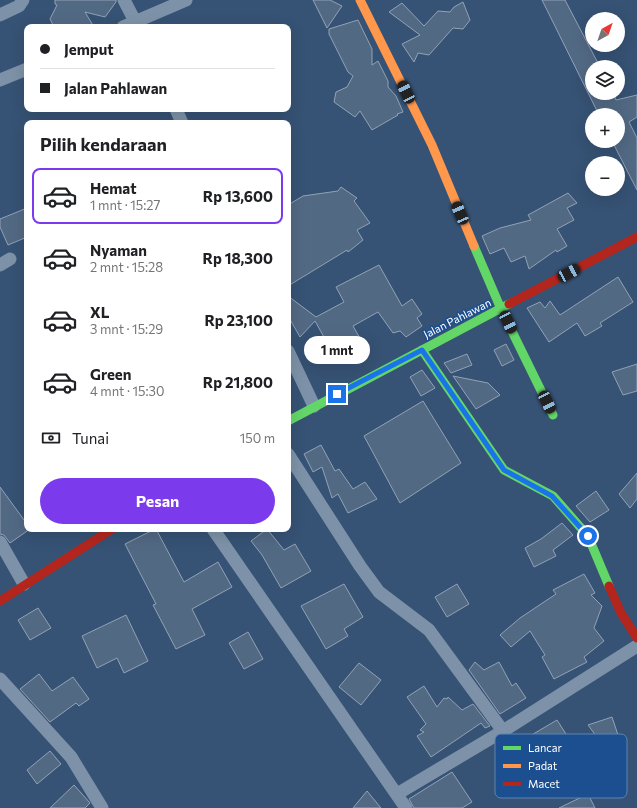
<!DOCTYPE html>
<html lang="id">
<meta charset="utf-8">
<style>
body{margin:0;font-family:Commissioner,sans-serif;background:#f2f2f2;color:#202124;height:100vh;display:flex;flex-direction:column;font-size:15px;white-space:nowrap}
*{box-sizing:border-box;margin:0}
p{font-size:13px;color:#757577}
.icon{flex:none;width:22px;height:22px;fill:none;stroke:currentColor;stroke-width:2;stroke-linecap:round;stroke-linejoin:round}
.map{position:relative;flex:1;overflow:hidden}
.drawer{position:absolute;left:24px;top:120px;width:267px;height:412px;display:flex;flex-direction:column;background:#fff;border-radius:8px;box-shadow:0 4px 16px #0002}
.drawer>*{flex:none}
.guide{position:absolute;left:24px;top:24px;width:267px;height:88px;border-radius:8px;box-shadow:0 4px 16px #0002;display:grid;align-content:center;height:88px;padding:0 16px;background:#fff}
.needle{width:26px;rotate:40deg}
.controls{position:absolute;left:585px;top:12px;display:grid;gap:8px}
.controls a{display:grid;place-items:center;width:40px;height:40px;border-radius:50%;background:#fff;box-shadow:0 4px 16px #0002;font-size:20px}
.end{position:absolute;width:18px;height:18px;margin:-9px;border:5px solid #1a73e8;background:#fff;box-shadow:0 0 0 2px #fff}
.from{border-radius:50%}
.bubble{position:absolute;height:28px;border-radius:14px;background:#fff;box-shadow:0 4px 16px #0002;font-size:13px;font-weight:700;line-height:28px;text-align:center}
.car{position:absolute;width:12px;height:24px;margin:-12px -6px;border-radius:5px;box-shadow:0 0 3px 1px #0007;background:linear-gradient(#222 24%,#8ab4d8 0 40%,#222 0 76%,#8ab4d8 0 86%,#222 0)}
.guide b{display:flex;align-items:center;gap:14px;height:38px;font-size:15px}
.guide b+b{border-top:1px solid #e0e0e0}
.guide i{width:10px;height:10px;background:#202124}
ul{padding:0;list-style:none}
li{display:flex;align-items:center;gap:12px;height:56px;margin:0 8px 6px;padding:0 8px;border:2px solid transparent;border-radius:8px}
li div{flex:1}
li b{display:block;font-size:15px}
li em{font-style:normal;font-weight:700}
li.selected{border-color:#7c3aed}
li>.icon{width:36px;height:36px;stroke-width:1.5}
h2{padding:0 16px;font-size:18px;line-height:48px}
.pay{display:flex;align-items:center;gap:10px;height:44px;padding:0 16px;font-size:15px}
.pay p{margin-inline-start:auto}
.primary-button{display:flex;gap:8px;margin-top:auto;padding:8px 16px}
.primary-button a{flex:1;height:46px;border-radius:24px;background:#7c3aed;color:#fff;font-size:16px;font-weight:700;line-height:46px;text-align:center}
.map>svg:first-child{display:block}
.building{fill:#526984;stroke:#92a2b6}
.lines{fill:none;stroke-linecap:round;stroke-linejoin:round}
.street{stroke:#7d92a8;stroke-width:13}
.fast{stroke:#63d668;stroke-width:9}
.slow{stroke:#ff974d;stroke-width:9}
.jam{stroke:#b3261e;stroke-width:9}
.route{stroke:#1a73e8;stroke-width:5}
.labels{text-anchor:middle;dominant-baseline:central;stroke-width:3;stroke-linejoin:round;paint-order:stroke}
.street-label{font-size:11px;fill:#fff;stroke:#1b4f8f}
.key{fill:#1b4f8f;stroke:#5f84b1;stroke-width:1}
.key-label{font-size:11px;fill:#fff}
</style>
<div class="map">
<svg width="637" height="808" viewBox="0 0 637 808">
<rect width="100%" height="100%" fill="#365274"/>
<!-- building -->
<g class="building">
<path d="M55 0H116V2L105 17 85 12 94 27H54L50 19 57 5 55 4Z"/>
<path d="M313 0H330L342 6 327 28Z"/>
<path d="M542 0H565L600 67H592V93H613L616 100 637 95V117L629 122 637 138V190L612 141H618V115H599Z"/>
<path d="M463 2 470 20 463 29 453 28 429 55 418 53 414 62 402 44 420 35 389 12 402 3 424 26 438 11 450 12 454 7Z"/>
<path d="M358 20 372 49V65L378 61 388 81V87L396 96 403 112 397 114 398 115 372 130 360 111 355 117 334 102 336 92 347 87 353 76 348 72 329 34V29Z"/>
<path d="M341 187 357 198 354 201 370 223 357 230 363 240 348 252 347 250 288 286V205L303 196 338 191Z"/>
<path d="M568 193 577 203 567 208 574 220 557 229 567 246 557 252 556 250 529 269 525 256 511 262 504 248 490 254 482 236 500 228 531 220 528 215Z"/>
<path d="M27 208V237L8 245 0 227V219Z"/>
<path d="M379 265 402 306 412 299 422 314 417 318 422 326 406 337 400 331 393 333 378 312 353 326 361 340 343 350 325 339 315 321 300 337 288 316V296L316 317 344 302 336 287Z"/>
<path d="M618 277 633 302 600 323 602 326 585 336 577 323 549 342 527 308 540 302 545 308 550 301 560 315Z"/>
<path d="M506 344 514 360 502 366 494 350Z"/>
<path d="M467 354 472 365 451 373 444 363Z"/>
<path d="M637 364V391L623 395 612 372Z"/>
<path d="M422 370 435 388 421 396 410 377Z"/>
<path d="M453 376 488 383 500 395 476 409Z"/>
<path d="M423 401 461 463 400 503 364 436Z"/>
<path d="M321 445 335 471 339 469 353 489 365 482 377 499 348 513 338 494 332 498 322 467 313 472 304 454Z"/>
<path d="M637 473V499L630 508 619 494Z"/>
<path d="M0 487 27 524V529H30L10 543 4 535 0 534Z"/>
<path d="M596 491 609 510 590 522 576 506Z"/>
<path d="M562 523 573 535 553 550 556 556 534 567 525 548 541 539Z"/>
<path d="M155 529H156L184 582 218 562 232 587 192 609 205 635 176 649 153 605 156 604 125 544Z"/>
<path d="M267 529 284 550 295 544 311 571 281 588 262 555 251 541Z"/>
<path d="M584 574 595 593 591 595 602 606 594 628 604 641 584 657 587 662 554 679 542 657 545 655 530 631 511 647 500 635 520 618 556 594 553 590Z"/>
<path d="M344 584 363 617 344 629 348 636 326 649 301 606Z"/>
<path d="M457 584 469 604 447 617 435 597Z"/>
<path d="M38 608 51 628 30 640 18 620Z"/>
<path d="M126 615 148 661 124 673 117 658 97 668 82 636Z"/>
<path d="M248 632 263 659 244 669 229 643Z"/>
<path d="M475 662 484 670 499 662 512 686 516 683 526 698 500 714 469 670Z"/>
<path d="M359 663 381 680 361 705 339 687Z"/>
<path d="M39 674 52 691 73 677 89 699 79 706 76 703 50 722 20 689Z"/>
<path d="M424 686 437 707 444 698 447 699 448 697 462 710 473 704 490 726 485 728 481 723 431 757 417 736 424 732 420 730 426 724 407 697Z"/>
<path d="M612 717 619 738 605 748 588 725Z"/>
<path d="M557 720 578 753 522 786 501 753Z"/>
<path d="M50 751 61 764 37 784 27 770Z"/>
<path d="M452 772 472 802 462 808H414L409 799Z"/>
<path d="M74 785 90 803 85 808H50Z"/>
<path d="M367 791 381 808H353Z"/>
<path d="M588 794 595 808H559Z"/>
</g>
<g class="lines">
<!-- street -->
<g class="street">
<path d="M124 0 138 27"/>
<path d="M0 15 19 6 23 0"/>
<path d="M123 27 186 0"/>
<path d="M0 80 27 69"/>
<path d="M176 109 182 123"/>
<path d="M0 265 10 259"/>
<path d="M288 351 314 406"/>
<path d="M288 454 360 566 379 592 429 630 503 731"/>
<path d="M213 529 406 808"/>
<path d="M0 542 24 584"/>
<path d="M0 679 71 757 102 808"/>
<path d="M397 794 503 731 637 646"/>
</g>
<!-- fast -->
<g class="fast">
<path d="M474 246 501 309 553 415"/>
<path d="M422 350 504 470 553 496 588 536 609 586"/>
<path d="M288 421 509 304"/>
</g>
<!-- slow -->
<path class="slow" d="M360 0 432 145 474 246"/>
<!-- jam -->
<g class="jam">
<path d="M509 304 637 237"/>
<path d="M609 586 621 613 637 638"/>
<path d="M0 601 112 529"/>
</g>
</g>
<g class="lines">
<!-- route -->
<path class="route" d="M337 394 422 350 504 470 552 496 588 536"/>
</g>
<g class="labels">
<!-- street labels -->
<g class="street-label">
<text transform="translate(457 318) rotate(-27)">Jalan Pahlawan</text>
</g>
</g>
<!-- legend -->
<rect x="495" y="734" width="132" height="64" rx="6" class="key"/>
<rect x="503" y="746" width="18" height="4" fill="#63d668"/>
<rect x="503" y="764" width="18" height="4" fill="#ff974d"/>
<rect x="503" y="782" width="18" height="4" fill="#b3261e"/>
<g class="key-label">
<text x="528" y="752">Lancar</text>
<text x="528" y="770">Padat</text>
<text x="528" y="788">Macet</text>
</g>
</svg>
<div class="controls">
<a><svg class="needle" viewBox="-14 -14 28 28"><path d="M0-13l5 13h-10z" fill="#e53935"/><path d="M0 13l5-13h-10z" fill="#757577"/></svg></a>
<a><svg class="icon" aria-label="layers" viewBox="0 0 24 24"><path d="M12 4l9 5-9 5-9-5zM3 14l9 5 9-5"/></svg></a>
<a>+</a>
<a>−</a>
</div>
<i class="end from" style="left:588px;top:536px"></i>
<i class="end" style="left:337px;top:394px"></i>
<div class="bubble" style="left:304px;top:336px;width:66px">1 mnt</div>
<i class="car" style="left:406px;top:92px;rotate:334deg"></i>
<i class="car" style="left:460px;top:213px;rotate:337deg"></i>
<i class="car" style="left:569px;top:273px;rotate:62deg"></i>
<i class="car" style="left:508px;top:322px;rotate:154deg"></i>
<i class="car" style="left:547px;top:402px;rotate:154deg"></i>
<div class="guide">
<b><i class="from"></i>Jemput</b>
<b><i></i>Jalan Pahlawan</b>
</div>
<section class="drawer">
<h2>Pilih kendaraan</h2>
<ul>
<li class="selected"><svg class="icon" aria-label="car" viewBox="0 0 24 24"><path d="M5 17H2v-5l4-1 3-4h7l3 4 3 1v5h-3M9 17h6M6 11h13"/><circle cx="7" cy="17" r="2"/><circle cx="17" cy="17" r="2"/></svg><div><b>Hemat</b><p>1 mnt · 15:27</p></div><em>Rp 13,600</em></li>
<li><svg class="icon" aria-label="car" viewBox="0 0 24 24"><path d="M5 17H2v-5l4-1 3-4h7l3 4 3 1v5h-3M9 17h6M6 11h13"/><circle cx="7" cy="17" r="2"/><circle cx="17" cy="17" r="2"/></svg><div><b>Nyaman</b><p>2 mnt · 15:28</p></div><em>Rp 18,300</em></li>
<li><svg class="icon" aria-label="car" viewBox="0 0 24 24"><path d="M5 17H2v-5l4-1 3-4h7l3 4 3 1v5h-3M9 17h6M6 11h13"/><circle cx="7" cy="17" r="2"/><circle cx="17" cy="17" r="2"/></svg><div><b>XL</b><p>3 mnt · 15:29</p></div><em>Rp 23,100</em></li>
<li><svg class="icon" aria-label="car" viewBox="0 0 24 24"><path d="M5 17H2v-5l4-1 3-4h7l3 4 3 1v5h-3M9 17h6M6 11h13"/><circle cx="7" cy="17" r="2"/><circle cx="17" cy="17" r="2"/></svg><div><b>Green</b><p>4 mnt · 15:30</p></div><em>Rp 21,800</em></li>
</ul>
<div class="pay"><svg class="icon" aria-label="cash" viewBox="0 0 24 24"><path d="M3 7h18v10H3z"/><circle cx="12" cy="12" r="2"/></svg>Tunai<p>150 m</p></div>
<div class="primary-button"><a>Pesan</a></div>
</section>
</div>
